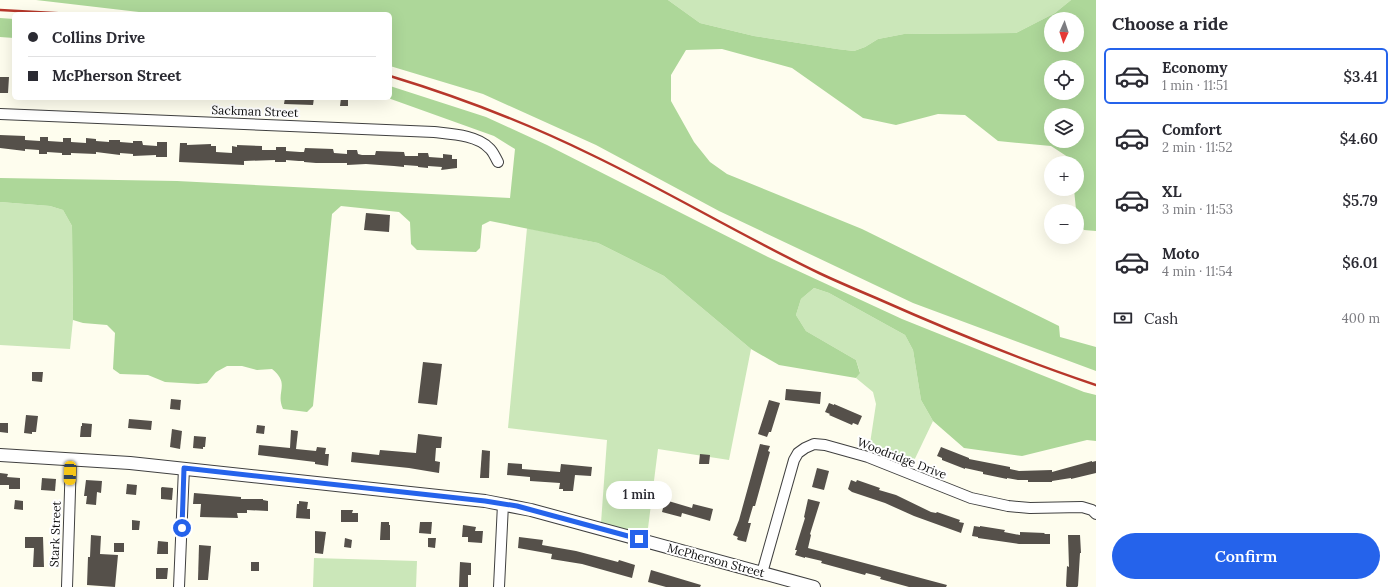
<!DOCTYPE html>
<meta charset="utf-8">
<style>
body{margin:0;font-family:Lora,serif;background:#f7f7f7;color:#2b2b33;height:100vh;display:flex;flex-direction:column;font-size:15px;white-space:nowrap}
*{box-sizing:border-box;margin:0}
p{font-size:13px;color:#7c7c81}
.icon{flex:none;width:22px;height:22px;fill:none;stroke:currentColor;stroke-width:2;stroke-linecap:round;stroke-linejoin:round}
.map{position:relative;flex:1;overflow:hidden}
.panel{display:flex;flex-direction:column;background:#fff;width:300px}
.panel>*{flex:none}
.banner{position:absolute;left:12px;top:12px;width:380px;height:88px;border-radius:6px;box-shadow:0 4px 16px #0002;display:grid;align-content:center;height:88px;padding:0 16px;background:#fff}
.needle{width:26px;rotate:183deg}
.controls{position:absolute;left:1044px;top:12px;display:grid;gap:8px}
.controls a{display:grid;place-items:center;width:40px;height:40px;border-radius:50%;background:#fff;box-shadow:0 4px 16px #0002;font-size:20px}
.end{position:absolute;width:18px;height:18px;margin:-9px;border:5px solid #2563eb;background:#fff;box-shadow:0 0 0 2px #fff}
.from{border-radius:50%}
.bubble{position:absolute;height:28px;border-radius:14px;background:#fff;box-shadow:0 4px 16px #0002;font-size:13px;font-weight:600;line-height:28px;text-align:center}
.car{position:absolute;width:12px;height:24px;margin:-12px -6px;border-radius:5px;box-shadow:0 0 3px 1px #0007;background:linear-gradient(#f5c518 24%,#345 0 40%,#f5c518 0 76%,#345 0 86%,#f5c518 0)}
.banner b{display:flex;align-items:center;gap:14px;height:38px;font-size:15px}
.banner b+b{border-top:1px solid #e1e1e2}
.banner i{width:10px;height:10px;background:#2b2b33}
ul{padding:0;list-style:none}
li{display:flex;align-items:center;gap:12px;height:56px;margin:0 8px 6px;padding:0 8px;border:2px solid transparent;border-radius:6px}
li div{flex:1}
li b{display:block;font-size:15px}
li em{font-style:normal;font-weight:600}
li.active{border-color:#2563eb}
li>.icon{width:36px;height:36px;stroke-width:1.5}
h2{padding:0 16px;font-size:18px;line-height:48px}
.pay{display:flex;align-items:center;gap:10px;height:44px;padding:0 16px;font-size:15px}
.pay p{margin-inline-start:auto}
.cta{display:flex;gap:8px;margin-top:auto;padding:8px 16px}
.cta a{flex:1;height:46px;border-radius:24px;background:#2563eb;color:#fff;font-size:16px;font-weight:600;line-height:46px;text-align:center}
main{display:flex;flex:1;min-height:0}
.map>svg:first-child{display:block}
.green{fill:#cbe7b9}
.forest{fill:#add799;fill-rule:evenodd}
.building{fill:#55504a}
.lines{fill:none;stroke-linecap:round;stroke-linejoin:round}
.minor-casing{stroke:#404040;stroke-width:12}
.tertiary-casing{stroke:#404040;stroke-width:14}
.minor{stroke:#fff;stroke-width:10}
.tertiary{stroke:#fff;stroke-width:12}
.rail{stroke:#b7372b;stroke-width:2.5}
.route{stroke:#2563eb;stroke-width:5}
.labels{text-anchor:middle;dominant-baseline:central;stroke-width:4;stroke-linejoin:round;paint-order:stroke}
.street-label{font-size:12px;fill:#0d0d0d;stroke:#fff}
</style>
<main>
<div class="map">
<svg width="1096" height="587" viewBox="0 0 1096 587">
<rect width="100%" height="100%" fill="#fefdee"/>
<!-- green -->
<g class="green">
<path d="M668 0H1071L1055 13 1016 33 904 34 878 39 865 47 854 51 837 49 754 36 700 23Z"/>
<path d="M0 202 50 206 63 210 72 226 73 320 70 349 0 345Z"/>
<path d="M527 228 598 243 664 276 751 349 729 460 658 449 647 536 601 523 607 440 508 428Z"/>
<path d="M814 288 829 293 905 335 913 350 921 400 933 421 911 467 869 450 876 404 873 392 856 378 860 372 856 360 806 331 796 315 801 299Z"/>
<path d="M314 558 417 561 416 587H313Z"/>
</g>
<!-- forest -->
<g class="forest">
<path d="M36 0H668L700 23 754 36 837 49 854 51 865 47 878 39 904 34 1016 33 1055 13 1071 0H1096V231L1084 230 1077 220 1074 189H1077V163H1072L1071 159 1051 146 998 141 965 115 938 114 896 125 863 118 792 68 722 49 686 50 671 75V101L694 142 710 162 727 174 862 229 1059 326 1060 337 1096 347V371L913 303 719 211 596 145 483 94 390 66V14H156ZM1051 19H1077V45H1051ZM1051 67H1077V93H1051ZM1051 115H1077V141H1051Z"/>
<path d="M0 18 14 19V38L0 37Z"/>
<path d="M390 86 486 117 547 145 768 257 902 319 1084 392 1096 395V441L1087 440 1022 456 964 448 933 421 921 400 913 350 905 335 829 293 814 288 801 299 796 315 806 331 856 360 860 373 856 378 779 365 751 349 664 276 598 243 490 221 482 225 480 248 476 252 417 250 411 244 410 222 399 212 341 206 332 214 313 406 307 412 283 409C275 392 291 384 272 369L257 370 242 366H227L216 372 207 383 198 384 165 382 148 375 120 374 113 369 115 333 107 325 83 323 73 320 72 226 63 210 50 206 0 202V178L177 181 510 198 515 149 494 136 388 98H390Z"/>
</g>
<!-- building -->
<g class="building">
<path d="M0 77H9L8 93H0Z"/>
<path d="M285 98H314L313 105 284 104Z"/>
<path d="M341 98H348V106H340Z"/>
<path d="M0 135 25 136V140L40 141V137H48V141L63 142V138H71V142L86 143V138L96 139V141L109 142V140H120V142L133 143V141H142L143 145 157 146V142H167V157H156V155L133 156V154L120 153V155L96 152V154L71 153V155H62V153L47 152V154H39V150L25 149V151L0 148Z"/>
<path d="M180 143H187V145L211 144V146H216V152L232 153V146L237 147V145L262 146V150H276V147H286V151L300 152H304L305 148 333 149 334 153 347 154V150H357L358 154 362 155H375L376 151 404 152 405 156H418V153H428L429 157 443 158V154L452 155V159H457V168L441 170 442 167 428 166V168L418 167V166L404 165V167L394 166 366 164 347 165V163H316L304 162V161H299L286 160V162H275V160L244 161V165L179 162Z"/>
<path d="M366 213 390 215 389 232 364 230Z"/>
<path d="M423 362 442 364 437 405 418 403Z"/>
<path d="M32 372H43L42 382 32 381Z"/>
<path d="M786 389 821 392 820 404 785 400Z"/>
<path d="M171 399 181 400 180 410 170 409Z"/>
<path d="M769 400 780 403 771 432H769L767 437 758 434Z"/>
<path d="M829 403 834 405V404L862 416 858 425 853 423 852 425 829 415 830 414 825 412Z"/>
<path d="M26 415 38 416 36 432H32V434L24 433Z"/>
<path d="M129 419 152 421 151 430 128 428Z"/>
<path d="M0 423H8V433L0 432Z"/>
<path d="M82 423 92 424 91 437H80L81 426H82Z"/>
<path d="M257 425 265 426 264 434 256 433Z"/>
<path d="M172 429 182 431 180 449 170 447Z"/>
<path d="M291 430 298 431 296 449 316 451 317 447 326 448 325 454H329L328 466 315 464V462L258 455 259 445 290 448Z"/>
<path d="M418 434 442 437 441 448H436L435 461 440 462 439 473 409 468 351 462 352 452 379 455 380 450 416 453Z"/>
<path d="M194 436 206 437 205 447H203V449L193 448Z"/>
<path d="M760 444 770 446 768 451 770 452 755 506H753L748 523H751L746 542 738 540 737 539 738 537 733 535 739 520Z"/>
<path d="M941 447 969 458V459L1010 467V469L1019 471 1052 470V472L1092 461V462L1096 461V473L1071 479V478L1052 481V482H1028V480H1018L1007 478V479L983 474V472L965 468V469L942 460V458L937 456Z"/>
<path d="M482 450 490 451 489 478H480Z"/>
<path d="M700 454 710 455 709 464H699Z"/>
<path d="M508 463 522 464V469L560 472 561 464 592 467 591 476 575 475 573 491H563V489H559L560 483 530 481V477L507 475Z"/>
<path d="M817 468 829 471 824 490 812 487Z"/>
<path d="M0 473 8 474 7 477 20 478V489H9V485H0Z"/>
<path d="M42 478 56 479 55 491 41 490Z"/>
<path d="M86 480 102 481 101 493 97 492 96 505 86 504 87 496H84Z"/>
<path d="M851 480 856 482 857 480 880 488 879 490 896 495 931 512 936 513 937 512 960 520 959 522 964 523 961 533 914 516 885 503 852 492 848 489Z"/>
<path d="M127 484 137 485 136 495 126 494Z"/>
<path d="M162 487 173 488 172 500 161 499V488Z"/>
<path d="M194 493 241 497V499H263V500L268 501V511L247 510V513H237L238 518 200 517 201 504H193Z"/>
<path d="M808 499 820 502 810 534 811 535 808 548 947 585 946 587H909L880 579 881 577 874 575 866 573 865 575 821 563 822 561 805 557V558L795 555 797 550H795L805 518 804 517Z"/>
<path d="M15 500 23 501V510L14 509Z"/>
<path d="M665 500 692 508 693 504 713 509 710 521 682 513 681 517 662 512Z"/>
<path d="M299 501 308 502 307 509H310V519L296 518 297 504H299Z"/>
<path d="M341 510H353L352 513H358V522H341Z"/>
<path d="M132 520 140 521 139 530H132Z"/>
<path d="M381 522H389V525H390V540H380Z"/>
<path d="M420 522H432L431 534 419 533Z"/>
<path d="M463 525 476 527 475 531H483L482 543 468 542V537H462Z"/>
<path d="M974 526 980 527V526L1005 530 1004 532 1020 535V532L1045 533 1044 534H1050V544H1019L978 538V537L972 536Z"/>
<path d="M315 531 326 532 323 554 315 553Z"/>
<path d="M91 535 101 536 100 554 118 555 115 587 87 585 88 557H90Z"/>
<path d="M1068 535H1080L1081 553H1080L1078 586 1077 587H1067L1066 586 1067 566 1069 567Z"/>
<path d="M25 537H43L44 567H33L34 548H25Z"/>
<path d="M519 537 543 540 542 545 576 551 618 562 619 560 635 565 632 578 582 564 551 559 552 554 518 548Z"/>
<path d="M345 538 352 540 351 548 344 547Z"/>
<path d="M428 538H436L435 548 428 547Z"/>
<path d="M158 541 168 542V554H157Z"/>
<rect x="114" y="543" width="10" height="9"/>
<path d="M199 545 211 546 208 580H198Z"/>
<rect x="251" y="562" width="8" height="9"/>
<path d="M460 562 471 563V575H468V587H459Z"/>
<path d="M156 568H168L167 579H156Z"/>
<path d="M651 570 701 585 700 587H666L648 582Z"/>
</g>
<g class="lines">
<defs>
<g id="minor">
<path d="M0 114 434 132C451 134 477 135 489 148 493 151 495 157 498 162"/>
<path d="M762 573 794 460 798 453 805 448 814 444 825 445 868 457 971 498 1008 506 1030 508 1082 507 1092 510 1096 514"/>
<path d="M67 587 71 459"/>
<path d="M179 587 184 468"/>
<path d="M499 587 503 504"/>
</g>
<path id="tertiary" d="M0 455 130 463 485 501 531 510 814 587"/>
</defs>
<!-- minor casing -->
<use href="#minor" class="minor-casing"/>
<!-- tertiary casing -->
<use href="#tertiary" class="tertiary-casing"/>
<!-- minor -->
<use href="#minor" class="minor"/>
<!-- tertiary -->
<use href="#tertiary" class="tertiary"/>
<!-- rail -->
<g class="rail">
<path d="M0 10 72 14"/>
<path d="M390 76C459 97 527 123 592 155 669 192 742 236 819 273 838 282 857 290 876 298 948 330 1021 360 1096 385"/>
</g>
</g>
<g class="lines">
<!-- route -->
<path class="route" d="M182 528 184 468 485 501 517 506 639 539"/>
</g>
<g class="labels">
<!-- street labels -->
<g class="street-label">
<text transform="translate(255 111) rotate(2)">Sackman Street</text>
<text transform="translate(902 458) rotate(21)">Woodridge Drive</text>
<text transform="translate(55 534) rotate(-88)">Stark Street</text>
<text transform="translate(716 560) rotate(15)">McPherson Street</text>
</g>
</g>
</svg>
<div class="controls">
<a><svg class="needle" viewBox="-14 -14 28 28"><path d="M0-13l5 13h-10z" fill="#e53935"/><path d="M0 13l5-13h-10z" fill="#7c7c81"/></svg></a>
<a><svg class="icon" aria-label="locate" viewBox="0 0 24 24"><circle cx="12" cy="12" r="6"/><path d="M12 2v4M12 18v4M2 12h4M18 12h4"/></svg></a>
<a><svg class="icon" aria-label="layers" viewBox="0 0 24 24"><path d="M12 4l9 5-9 5-9-5zM3 14l9 5 9-5"/></svg></a>
<a>+</a>
<a>−</a>
</div>
<i class="end from" style="left:182px;top:528px"></i>
<i class="end" style="left:639px;top:539px"></i>
<div class="bubble" style="left:606px;top:481px;width:66px">1 min</div>
<i class="car" style="left:70px;top:473px;rotate:182deg"></i>
<div class="banner">
<b><i class="from"></i>Collins Drive</b>
<b><i></i>McPherson Street</b>
</div>
</div>
<section class="panel">
<h2>Choose a ride</h2>
<ul>
<li class="active"><svg class="icon" aria-label="car" viewBox="0 0 24 24"><path d="M5 17H2v-5l4-1 3-4h7l3 4 3 1v5h-3M9 17h6M6 11h13"/><circle cx="7" cy="17" r="2"/><circle cx="17" cy="17" r="2"/></svg><div><b>Economy</b><p>1 min · 11:51</p></div><em>$3.41</em></li>
<li><svg class="icon" aria-label="car" viewBox="0 0 24 24"><path d="M5 17H2v-5l4-1 3-4h7l3 4 3 1v5h-3M9 17h6M6 11h13"/><circle cx="7" cy="17" r="2"/><circle cx="17" cy="17" r="2"/></svg><div><b>Comfort</b><p>2 min · 11:52</p></div><em>$4.60</em></li>
<li><svg class="icon" aria-label="car" viewBox="0 0 24 24"><path d="M5 17H2v-5l4-1 3-4h7l3 4 3 1v5h-3M9 17h6M6 11h13"/><circle cx="7" cy="17" r="2"/><circle cx="17" cy="17" r="2"/></svg><div><b>XL</b><p>3 min · 11:53</p></div><em>$5.79</em></li>
<li><svg class="icon" aria-label="car" viewBox="0 0 24 24"><path d="M5 17H2v-5l4-1 3-4h7l3 4 3 1v5h-3M9 17h6M6 11h13"/><circle cx="7" cy="17" r="2"/><circle cx="17" cy="17" r="2"/></svg><div><b>Moto</b><p>4 min · 11:54</p></div><em>$6.01</em></li>
</ul>
<div class="pay"><svg class="icon" aria-label="cash" viewBox="0 0 24 24"><path d="M3 7h18v10H3z"/><circle cx="12" cy="12" r="2"/></svg>Cash<p>400 m</p></div>
<div class="cta"><a>Confirm</a></div>
</section>
</main>
